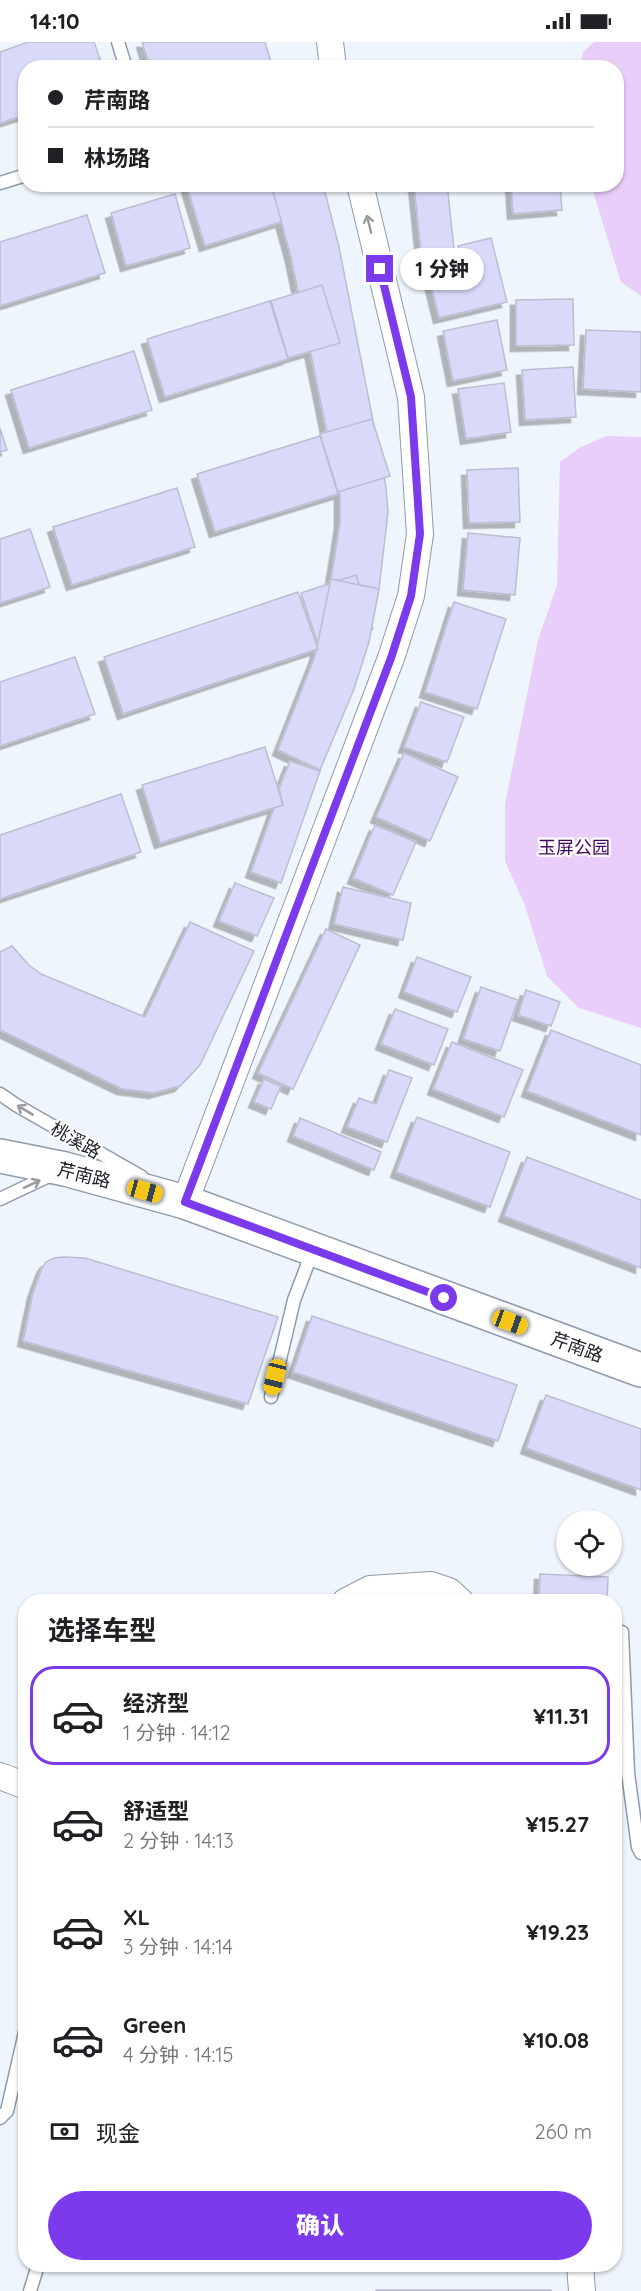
<!DOCTYPE html>
<html lang="zh">
<meta charset="utf-8">
<style>
body{margin:0;font-family:Quicksand,"Noto Sans SC",sans-serif;background:#f2f2f2;color:#202124;height:100vh;display:flex;flex-direction:column;font-size:22px;white-space:nowrap}
*{box-sizing:border-box;margin:0}
p{font-size:20px;color:#757577}
.icon{flex:none;width:33px;height:33px;fill:none;stroke:currentColor;stroke-width:2;stroke-linecap:round;stroke-linejoin:round}
.map{position:relative;flex:1;overflow:hidden}
.drawer{position:absolute;left:18px;top:1552px;width:604px;height:678px;display:flex;flex-direction:column;background:#fff;border-radius:24px;box-shadow:0 2px 4px #0004}
.drawer>*{flex:none}
.banner{position:absolute;left:18px;top:18px;width:606px;height:132px;border-radius:24px;box-shadow:0 2px 4px #0004;display:grid;align-content:center;height:132px;padding:0 30px;background:#fff}
.buttons{position:absolute;left:556px;top:1468px;display:grid;gap:12px}
.buttons a{display:grid;place-items:center;width:66px;height:66px;border-radius:50%;background:#fff;box-shadow:0 2px 4px #0004;font-size:30px}
.end{position:absolute;width:27px;height:27px;margin:-14px;border:8px solid #7c3aed;background:#fff;box-shadow:0 0 0 3px #fff}
.from{border-radius:50%}
.bubble{position:absolute;height:42px;border-radius:21px;background:#fff;box-shadow:0 2px 4px #0004;font-size:20px;font-weight:800;line-height:42px;text-align:center}
.car{position:absolute;width:18px;height:36px;margin:-18px -9px;border-radius:8px;box-shadow:0 0 4px 2px #0007;background:linear-gradient(#f5c518 24%,#345 0 40%,#f5c518 0 76%,#345 0 86%,#f5c518 0)}
.banner b{display:flex;align-items:center;gap:21px;height:57px;font-size:22px}
.banner b+b{border-top:2px solid #e0e0e0}
.banner i{width:15px;height:15px;background:#202124}
ul{padding:0;list-style:none}
li{display:flex;align-items:center;gap:18px;height:99px;margin:0 12px 9px;padding:0 18px;border:3px solid transparent;border-radius:24px}
li div{flex:1}
li b{display:block;font-size:22px}
li em{font-style:normal;font-weight:800}
li.active{border-color:#7c3aed}
li>.icon{width:54px;height:54px;stroke-width:1.5}
h2{padding:0 30px;font-size:27px;line-height:72px}
.pay{display:flex;align-items:center;gap:15px;height:66px;padding:0 30px;font-size:22px}
.pay p{margin-inline-start:auto}
.action{display:flex;gap:12px;margin-top:auto;padding:12px 30px}
.action a{flex:1;height:69px;border-radius:36px;background:#7c3aed;color:#fff;font-size:24px;font-weight:800;line-height:69px;text-align:center}
.status{display:flex;justify-content:space-between;align-items:center;height:42px;padding:0 30px;background:#fff;direction:ltr}
.status svg{height:16px;fill:currentColor}
.map>svg:first-child{display:block}
.green{fill:#e9cefa}
.building{fill:#d9dafa;stroke:#bcbdd1;stroke-width:1.5;filter:url(#shadow)}
.lines{fill:none;stroke-linecap:round;stroke-linejoin:round}
.lane-casing{stroke:#8e9bab;stroke-width:15}
.street-casing{stroke:#8e9bab;stroke-width:28}
.secondary-casing{stroke:#8e9bab;stroke-width:36}
.lane{stroke:#fff;stroke-width:12}
.street{stroke:#fff;stroke-width:26}
.secondary{stroke:#fff;stroke-width:33}
.oneway{stroke:#989a9d}
.route{stroke:#7c3aed;stroke-width:8}
.labels{text-anchor:middle;dominant-baseline:central;stroke-width:4.5;stroke-linejoin:round;paint-order:stroke}
.park-label{font-size:18px;fill:#43065d;stroke:#fff}
.street-label{font-size:18px;fill:#1a1f26;stroke:#fff}
</style>
<div class="status"><b>14:10</b><svg viewBox="0 0 49 12"><path d="M0 12V9h3v3zM5 12V6h3v6zM10 12V3h3v9zM15 12V0h3v12zM26 1h20v11H26zM47 4h2v5h-2z"/></svg></div>
<div class="map">
<svg width="641" height="2249" viewBox="0 0 641 2249">
<defs>
<filter id="shadow"><feDropShadow dx="-5.5" dy="5.5" stdDeviation="0" flood-color="#0004"/></filter>
</defs>
<rect width="100%" height="100%" fill="#eff5fc"/>
<!-- green -->
<g class="green">
<path d="M594 0H641V254L621 240 591 143 616 142V26L580 25 583 10Z"/>
<path d="M606 394 641 395V986L579 966 547 934 524 861 505 819V762L538 598 557 543 560 420 579 406Z"/>
</g>
<!-- building -->
<g class="building">
<path d="M28 0H94L103 26H26V73L0 81V10Z"/>
<path d="M142 0H265L271 20 252 26H150Z"/>
<path d="M547 24V26H450Z"/>
<path d="M197 142H321L328 165 205 204 187 145Z"/>
<path d="M271 142H323L339 205 386 445 388 470 379 547 331 537 340 481V455L291 215Z"/>
<path d="M414 142H447L454 207 421 211Z"/>
<path d="M511 142H560L562 168 513 172Z"/>
<path d="M175 152 190 206 126 224 111 171Z"/>
<path d="M87 173 105 231 0 264V200Z"/>
<path d="M491 196 507 260 439 276 428 231 463 222 458 204Z"/>
<path d="M322 243 340 301 288 316 271 259Z"/>
<path d="M573 257 574 303 516 304V258Z"/>
<path d="M270 259 288 317 165 355 147 297Z"/>
<path d="M497 278 507 328 453 339 443 289Z"/>
<path d="M586 288 641 290V350L583 347Z"/>
<path d="M134 309 152 368 29 406 11 348Z"/>
<path d="M573 325 576 375 525 378 522 328Z"/>
<path d="M504 341 511 390 466 397 458 347Z"/>
<path d="M372 377 390 434 338 450 320 392Z"/>
<path d="M0 386 7 408 0 410Z"/>
<path d="M320 394 338 452 215 490 197 432Z"/>
<path d="M518 426 520 480 469 481 467 428Z"/>
<path d="M177 446 195 505 72 543 53 485Z"/>
<path d="M30 487 50 545 0 561V497Z"/>
<path d="M468 491 520 496 515 553 463 548Z"/>
<path d="M356 533 373 587 319 605 301 551Z"/>
<path d="M331 537 379 547 369 600 354 647 320 728 278 708 315 614Z"/>
<path d="M298 550 318 607 123 672 104 615Z"/>
<path d="M454 560 506 577 477 667 425 650Z"/>
<path d="M75 615 95 672 0 704V640Z"/>
<path d="M421 660 464 675 447 720 404 705Z"/>
<path d="M265 705 283 763 160 801 142 743Z"/>
<path d="M404 711 458 735 430 799 376 775Z"/>
<path d="M290 719 320 729 281 841 251 830 274 766 283 763 279 747Z"/>
<path d="M121 752 141 810 0 857V793Z"/>
<path d="M375 783 416 800 393 853 353 836Z"/>
<path d="M235 841 274 856 257 894 219 879Z"/>
<path d="M343 845 411 861 403 898 334 882Z"/>
<path d="M190 880 254 909 200 1023 180 1044 154 1051 122 1047 0 988V910L12 904 29 923 41 932 145 975Z"/>
<path d="M326 887 360 903 293 1047 258 1031Z"/>
<path d="M417 915 471 935 457 970 404 950Z"/>
<path d="M481 945 518 958 500 1009 463 997Z"/>
<path d="M526 948 560 960 551 984 518 973Z"/>
<path d="M395 967 448 987 434 1023 381 1002Z"/>
<path d="M551 988 641 1023V1093L527 1049Z"/>
<path d="M452 1000 523 1028 504 1075 433 1047Z"/>
<path d="M389 1028 412 1036 387 1100 347 1085 359 1056 376 1062Z"/>
<path d="M264 1037 281 1044 271 1067 254 1060Z"/>
<path d="M417 1075 510 1110 490 1165 396 1130Z"/>
<path d="M300 1076 381 1110 374 1128 293 1094Z"/>
<path d="M527 1115 641 1158V1226L504 1174Z"/>
<path d="M63 1215 85 1216 278 1275 248 1362 23 1299 33 1251 42 1226 46 1220 54 1216Z"/>
<path d="M312 1274 517 1343 498 1399 293 1330Z"/>
<path d="M546 1353 641 1387V1448L526 1406Z"/>
<path d="M540 1532 608 1535 607 1560H539Z"/>
<rect x="376" y="2248" width="175" height="1"/>
</g>
<g class="lines">
<defs>
<g id="lane">
<path d="M118 0 126 26"/>
<path d="M0 141 26 133"/>
<path d="M0 1052 16 1063 142 1135"/>
<path d="M0 1157 53 1132"/>
<path d="M271 1355 294 1258 313 1208"/>
<path d="M622 1590 628 1731 638 1805 641 1811"/>
<path d="M0 2076 7 2069 26 1986"/>
<path d="M30 2249 38 2223"/>
</g>
<g id="street">
<path d="M330 0 333 26"/>
<path d="M185 1160 391 616 411 554 420 492 411 355 360 142"/>
<path d="M345 1560 370 1547 431 1543 449 1549 461 1560"/>
<path d="M0 1734 26 1744"/>
<path d="M580 2223 582 2249"/>
</g>
<path id="secondary" d="M0 1114 65 1127 185 1160 641 1328"/>
</defs>
<!-- lane casing -->
<use href="#lane" class="lane-casing"/>
<!-- street casing -->
<use href="#street" class="street-casing"/>
<!-- secondary casing -->
<use href="#secondary" class="secondary-casing"/>
<!-- lane -->
<use href="#lane" class="lane"/>
<!-- street -->
<use href="#street" class="street"/>
<!-- secondary -->
<use href="#secondary" class="secondary"/>
</g>
<!-- one-way arrows -->
<defs><path id="oneway-shaft" d="M-6 0H5M1.5-3L5.5 0L1.5 3" fill="none" stroke-width="1.6" stroke-linecap="round" stroke-linejoin="round" transform="scale(1.5)"/></defs>
<g class="oneway">
<use href="#oneway-shaft" transform="translate(369 182) rotate(-104)"/>
<use href="#oneway-shaft" transform="translate(25 1068) rotate(-149)"/>
<use href="#oneway-shaft" transform="translate(32 1142) rotate(-25)"/>
</g>
<g class="lines">
<!-- route -->
<path class="route" d="M380 227 411 355 420 492 411 554 391 616 185 1160 444 1256"/>
</g>
<g class="labels">
<!-- park labels -->
<g class="park-label">
<text x="574" y="805">玉屏公园</text>
</g>
<!-- street labels -->
<g class="street-label">
<text transform="translate(76 1098) rotate(30)">桃溪路</text>
<text transform="translate(84 1133) rotate(14)">芹南路</text>
<text transform="translate(577 1305) rotate(20)">芹南路</text>
</g>
</g>
</svg>
<div class="buttons">
<a><svg class="icon" aria-label="locate" viewBox="0 0 24 24"><circle cx="12" cy="12" r="6"/><path d="M12 2v4M12 18v4M2 12h4M18 12h4"/></svg></a>
</div>
<i class="end from" style="left:444px;top:1256px"></i>
<i class="end" style="left:380px;top:227px"></i>
<div class="bubble" style="left:400px;top:206px;width:84px">1 分钟</div>
<i class="car" style="left:145px;top:1149px;rotate:105deg"></i>
<i class="car" style="left:510px;top:1280px;rotate:110deg"></i>
<i class="car" style="left:275px;top:1335px;rotate:194deg"></i>
<div class="banner">
<b><i class="from"></i>芹南路</b>
<b><i></i>林场路</b>
</div>
<section class="drawer">
<h2>选择车型</h2>
<ul>
<li class="active"><svg class="icon" aria-label="car" viewBox="0 0 24 24"><path d="M5 17H2v-5l4-1 3-4h7l3 4 3 1v5h-3M9 17h6M6 11h13"/><circle cx="7" cy="17" r="2"/><circle cx="17" cy="17" r="2"/></svg><div><b>经济型</b><p>1 分钟 · 14:12</p></div><em>¥11.31</em></li>
<li><svg class="icon" aria-label="car" viewBox="0 0 24 24"><path d="M5 17H2v-5l4-1 3-4h7l3 4 3 1v5h-3M9 17h6M6 11h13"/><circle cx="7" cy="17" r="2"/><circle cx="17" cy="17" r="2"/></svg><div><b>舒适型</b><p>2 分钟 · 14:13</p></div><em>¥15.27</em></li>
<li><svg class="icon" aria-label="car" viewBox="0 0 24 24"><path d="M5 17H2v-5l4-1 3-4h7l3 4 3 1v5h-3M9 17h6M6 11h13"/><circle cx="7" cy="17" r="2"/><circle cx="17" cy="17" r="2"/></svg><div><b>XL</b><p>3 分钟 · 14:14</p></div><em>¥19.23</em></li>
<li><svg class="icon" aria-label="car" viewBox="0 0 24 24"><path d="M5 17H2v-5l4-1 3-4h7l3 4 3 1v5h-3M9 17h6M6 11h13"/><circle cx="7" cy="17" r="2"/><circle cx="17" cy="17" r="2"/></svg><div><b>Green</b><p>4 分钟 · 14:15</p></div><em>¥10.08</em></li>
</ul>
<div class="pay"><svg class="icon" aria-label="cash" viewBox="0 0 24 24"><path d="M3 7h18v10H3z"/><circle cx="12" cy="12" r="2"/></svg>现金<p>260 m</p></div>
<div class="action"><a>确认</a></div>
</section>
</div>
